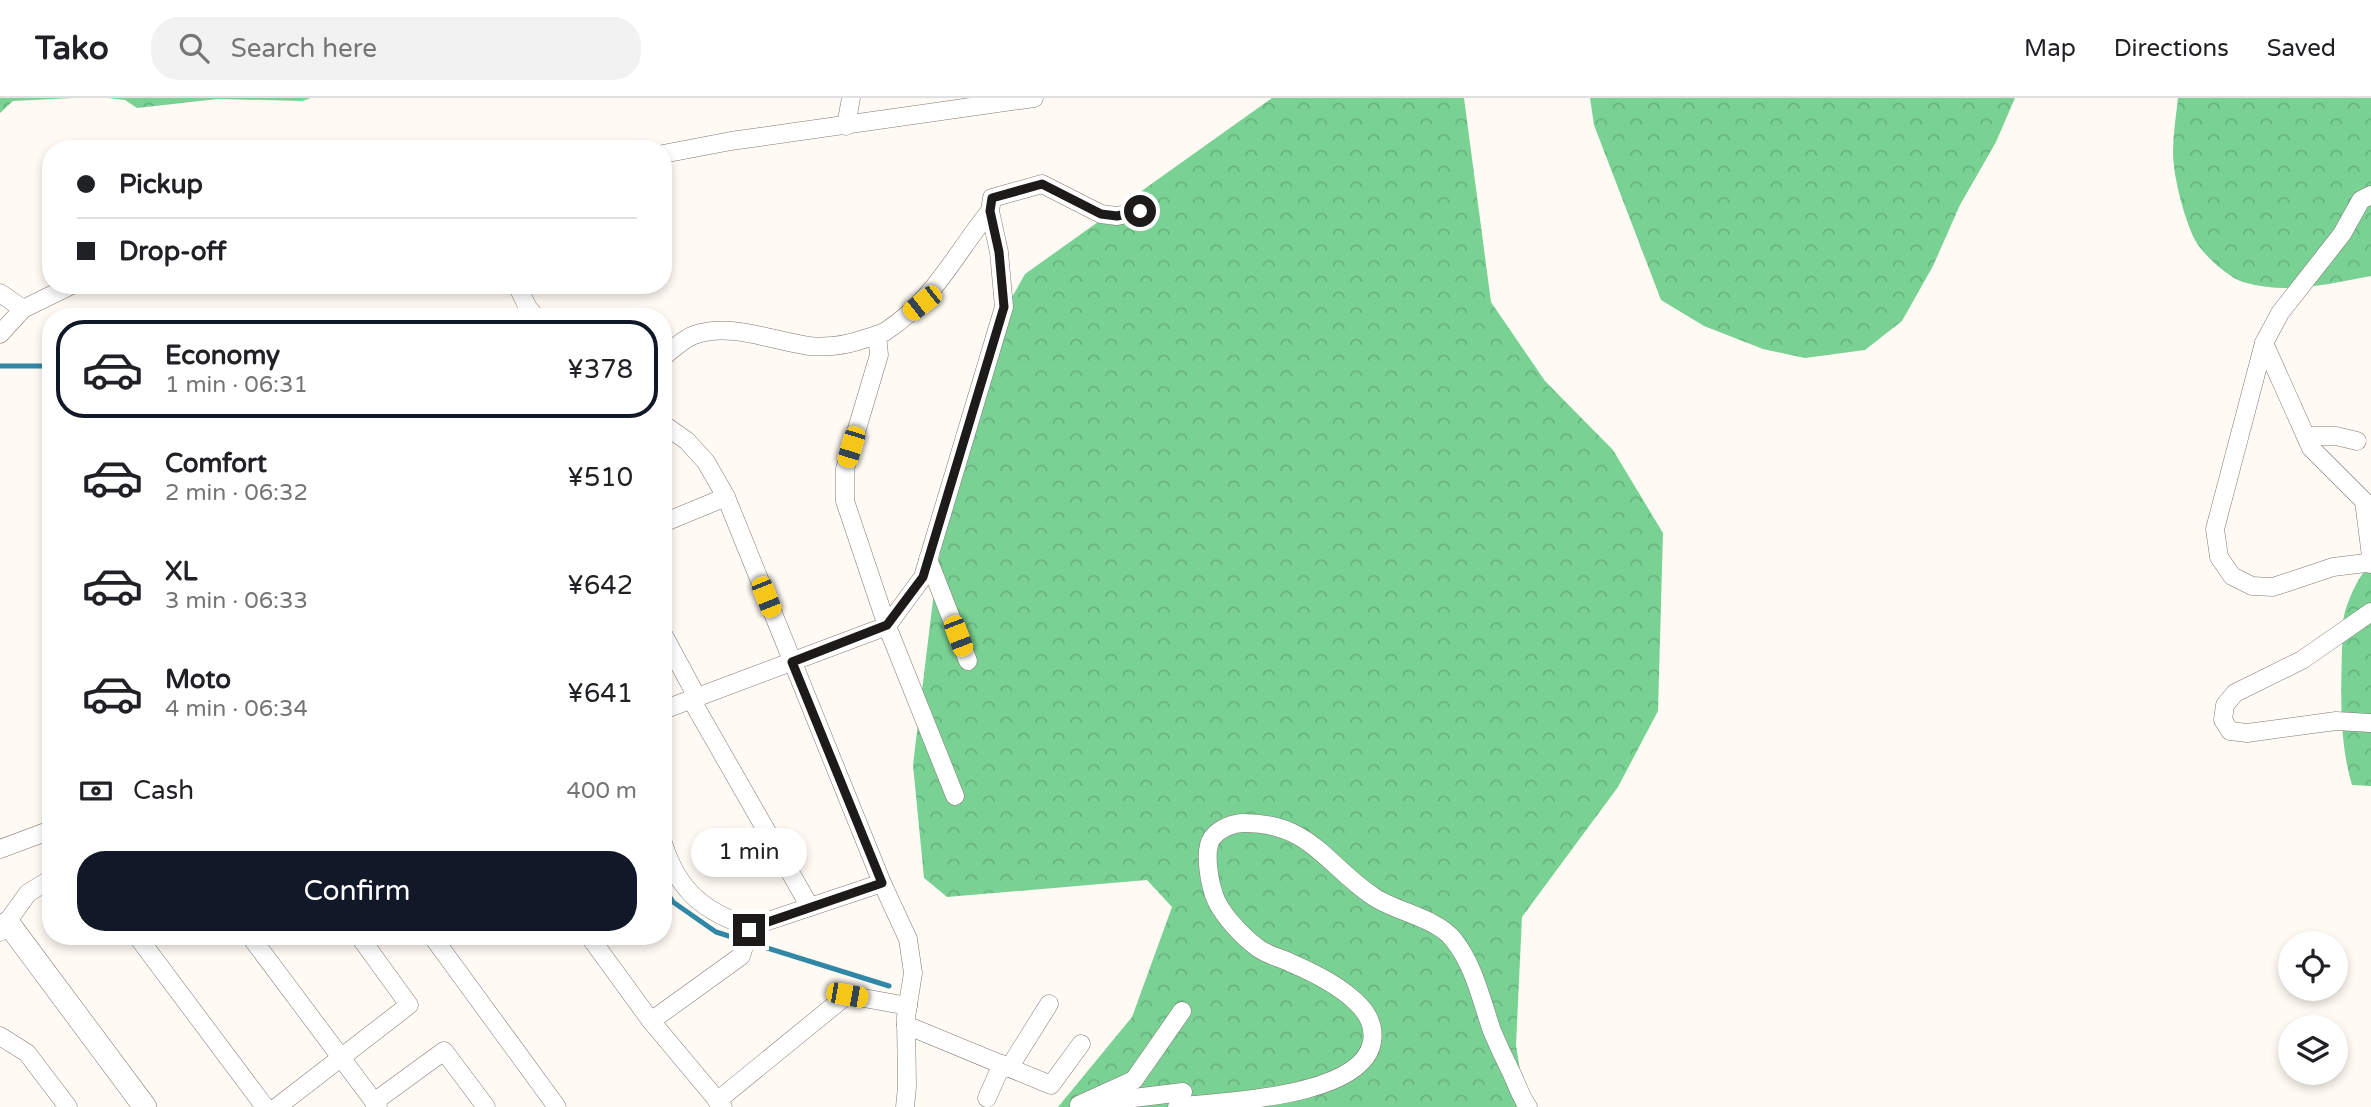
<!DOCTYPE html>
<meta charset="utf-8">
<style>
body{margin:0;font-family:"Varela Round",sans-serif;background:#f2f2f2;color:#202124;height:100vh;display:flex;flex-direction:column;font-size:26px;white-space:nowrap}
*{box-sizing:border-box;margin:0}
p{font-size:23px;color:#757577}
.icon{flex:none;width:38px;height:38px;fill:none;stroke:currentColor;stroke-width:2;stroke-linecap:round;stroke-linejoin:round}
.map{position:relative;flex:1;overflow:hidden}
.details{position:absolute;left:42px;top:210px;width:630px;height:637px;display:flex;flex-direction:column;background:#fff;border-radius:28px;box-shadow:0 4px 10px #0003}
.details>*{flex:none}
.banner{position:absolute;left:42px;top:42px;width:630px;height:154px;border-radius:28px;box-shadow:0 4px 10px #0003;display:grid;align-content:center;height:154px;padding:0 35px;background:#fff}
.controls{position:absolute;left:2278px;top:833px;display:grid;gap:14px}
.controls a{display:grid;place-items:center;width:70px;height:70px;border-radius:50%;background:#fff;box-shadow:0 4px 10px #0003;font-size:35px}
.end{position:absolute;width:32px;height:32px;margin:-16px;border:9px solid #1d1b19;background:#fff;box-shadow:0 0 0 4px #fff}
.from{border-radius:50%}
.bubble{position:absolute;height:49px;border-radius:24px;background:#fff;box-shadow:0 4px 10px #0003;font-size:23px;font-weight:600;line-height:49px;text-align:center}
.car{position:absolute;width:21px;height:42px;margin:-21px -10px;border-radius:9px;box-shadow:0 0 5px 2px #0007;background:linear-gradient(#f5c518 24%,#345 0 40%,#f5c518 0 76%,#345 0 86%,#f5c518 0)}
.banner b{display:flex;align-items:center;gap:24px;height:66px;font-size:26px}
.banner b+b{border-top:2px solid #e0e0e0}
.banner i{width:18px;height:18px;background:#202124}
ul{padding:12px 0 0;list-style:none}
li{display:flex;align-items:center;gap:21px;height:98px;margin:0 14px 10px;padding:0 21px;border:4px solid transparent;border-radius:28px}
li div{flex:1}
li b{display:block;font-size:26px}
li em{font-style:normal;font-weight:600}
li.selected{border-color:#111827}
li>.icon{width:63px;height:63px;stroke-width:1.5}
.pay{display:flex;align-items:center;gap:18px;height:77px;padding:0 35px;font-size:26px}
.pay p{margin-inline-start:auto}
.button{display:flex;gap:14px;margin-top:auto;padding:14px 35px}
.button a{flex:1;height:80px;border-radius:28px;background:#111827;color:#fff;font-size:28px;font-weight:600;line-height:80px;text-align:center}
header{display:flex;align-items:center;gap:42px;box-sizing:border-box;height:98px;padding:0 35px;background:#fff;border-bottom:2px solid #e0e0e0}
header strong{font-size:33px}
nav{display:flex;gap:38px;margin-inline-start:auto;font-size:24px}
.search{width:490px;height:63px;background:#f2f2f2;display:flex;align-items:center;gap:18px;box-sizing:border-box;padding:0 24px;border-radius:28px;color:#757577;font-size:26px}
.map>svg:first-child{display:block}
.forest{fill:url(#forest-crowns)}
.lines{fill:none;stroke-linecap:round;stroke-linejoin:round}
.stream{stroke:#3188a6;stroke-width:5}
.minor-casing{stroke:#7e7974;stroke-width:19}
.tertiary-casing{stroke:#7e7974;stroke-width:24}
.minor{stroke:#fff;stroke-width:18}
.tertiary{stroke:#fff;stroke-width:23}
.route{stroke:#1d1b19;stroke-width:9}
</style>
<header>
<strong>Tako</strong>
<div class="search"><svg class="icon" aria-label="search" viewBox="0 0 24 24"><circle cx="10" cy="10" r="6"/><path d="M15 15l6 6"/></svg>Search here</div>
<nav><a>Map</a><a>Directions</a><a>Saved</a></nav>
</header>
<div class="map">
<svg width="2371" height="1009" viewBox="0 0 2371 1009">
<defs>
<pattern id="forest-crowns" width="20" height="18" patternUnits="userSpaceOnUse" patternTransform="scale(1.75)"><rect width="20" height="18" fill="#79d294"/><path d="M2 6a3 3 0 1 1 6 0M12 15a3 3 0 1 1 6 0" fill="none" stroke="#68b47f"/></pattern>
</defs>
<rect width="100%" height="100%" fill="#fffaf3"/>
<!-- forest -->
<g class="forest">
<path d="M0 0H74L13 3 0 15Z"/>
<path d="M108 0H311L302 3 218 1 137 10 125 2Z"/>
<path d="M1272 0H1464L1491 204 1545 283 1613 352 1663 435 1658 613 1618 689 1522 819 1516 947 1526 1009H1058L1132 919 1172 809 1147 782 947 799 924 780 913 667 937 469 986 245 1025 176Z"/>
<path d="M1590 0H2015L1996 44 1960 107 1933 168 1902 223 1865 252 1805 260 1763 251 1704 228 1661 202 1594 27Z"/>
<path d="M2178 0H2371V178C2329 186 2285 197 2243 184 2229 180 2202 156 2195 142 2184 120 2173 78 2173 54 2173 36 2176 18 2178 0Z"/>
<path d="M2371 465V688L2352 687C2339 644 2341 595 2342 551 2343 540 2341 528 2344 518 2348 501 2359 477 2371 465Z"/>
</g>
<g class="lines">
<!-- stream -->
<g class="stream">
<path d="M0 268H51"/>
<path d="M663 788 673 804 716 834 889 888"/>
</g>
<defs>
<g id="minor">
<path d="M846 28 851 0"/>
<path d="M663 56 731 43 1034 0"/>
<path d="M2371 97 2361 102 2342 136 2280 215 2264 245 2215 431 2219 459 2232 478 2252 488 2273 489 2333 469 2366 465 2371 466"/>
<path d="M990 113 992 100 1042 86 1101 116 1117 118 1140 113"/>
<path d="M517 187 528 210 536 219"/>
<path d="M0 195 23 211"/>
<path d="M0 236 23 211 72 187"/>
<path d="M877 237 879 257 845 371V403L887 528 955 698"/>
<path d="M2264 245 2311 350 2364 403 2371 458"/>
<path d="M663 259C672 252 683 241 694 237 731 224 772 243 809 248 829 250 848 247 867 240 873 238 881 236 886 233 935 201 955 156 990 113L999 154 1004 209 923 479 887 528 663 612"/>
<path d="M663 326 687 343 706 364 726 399 882 785 908 841 913 875 906 919 907 989 905 1009"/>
<path d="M2306 338H2336L2357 343"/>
<path d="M663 425 726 399"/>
<path d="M928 461 968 563"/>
<path d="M2371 514 2302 562 2235 595 2225 607 2223 622 2230 633 2247 635 2336 623 2371 625"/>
<path d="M663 536 697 599"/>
<path d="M691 601 810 809"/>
<path d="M663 745C678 793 704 814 750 829"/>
<path d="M0 751 51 732"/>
<path d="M0 834 28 795 51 781"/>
<path d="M137 838 265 1009"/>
<path d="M250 838 378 1009"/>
<path d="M432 838 557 1009"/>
<path d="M589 838 651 923 723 1009"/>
<path d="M651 923 741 858 750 829 882 785"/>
<path d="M906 927 1051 987 1081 946"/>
<path d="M0 938 27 955 68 1009"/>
<path d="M1009 970 1049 906"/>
<path d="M987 1000 1002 966"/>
<path d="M717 1003 847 897 908 908"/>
<path d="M374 1004 444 953 486 1009"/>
<path d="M1101 1004 1183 994"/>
<path d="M1079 1007 1134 982 1182 913"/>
<path d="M277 1009 409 907 359 838"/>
<path d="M1177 1009C1223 1003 1362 1000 1372 944 1375 927 1367 914 1355 903 1338 887 1312 874 1291 865 1281 860 1267 857 1258 850 1243 839 1224 819 1216 802 1210 788 1203 753 1212 740 1220 730 1233 725 1244 725 1311 725 1326 767 1374 799 1397 814 1436 820 1453 841 1474 867 1481 901 1492 933 1498 947 1505 962 1512 976 1517 987 1521 999 1528 1009"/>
</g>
<path id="tertiary" d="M8 825 145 1009"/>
</defs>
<!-- minor casing -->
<use href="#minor" class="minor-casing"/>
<!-- tertiary casing -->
<use href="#tertiary" class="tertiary-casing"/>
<!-- minor -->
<use href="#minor" class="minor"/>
<!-- tertiary -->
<use href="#tertiary" class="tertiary"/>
</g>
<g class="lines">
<!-- route -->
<path class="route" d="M749 832 750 830 882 785 792 564 887 527 923 479 1004 209 999 154 990 113 992 100 1042 86 1101 116 1117 118 1140 113"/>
</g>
</svg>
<div class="controls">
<a><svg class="icon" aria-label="locate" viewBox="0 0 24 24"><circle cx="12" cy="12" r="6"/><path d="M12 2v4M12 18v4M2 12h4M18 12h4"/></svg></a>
<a><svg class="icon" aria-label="layers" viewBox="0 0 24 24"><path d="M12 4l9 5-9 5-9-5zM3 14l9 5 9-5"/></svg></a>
</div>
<i class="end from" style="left:1140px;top:113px"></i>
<i class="end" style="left:749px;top:832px"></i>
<div class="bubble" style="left:691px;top:730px;width:116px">1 min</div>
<i class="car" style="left:922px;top:205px;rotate:232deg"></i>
<i class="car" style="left:851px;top:349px;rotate:197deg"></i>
<i class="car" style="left:766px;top:499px;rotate:158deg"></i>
<i class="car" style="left:958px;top:538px;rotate:159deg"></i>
<i class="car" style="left:847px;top:897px;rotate:100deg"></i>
<div class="banner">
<b><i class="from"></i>Pickup</b>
<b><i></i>Drop-off</b>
</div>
<section class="details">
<ul>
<li class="selected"><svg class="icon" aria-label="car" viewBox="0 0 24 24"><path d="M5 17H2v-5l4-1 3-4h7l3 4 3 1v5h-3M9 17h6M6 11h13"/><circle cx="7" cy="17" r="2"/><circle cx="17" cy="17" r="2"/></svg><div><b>Economy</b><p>1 min · 06:31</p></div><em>¥378</em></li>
<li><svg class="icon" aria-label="car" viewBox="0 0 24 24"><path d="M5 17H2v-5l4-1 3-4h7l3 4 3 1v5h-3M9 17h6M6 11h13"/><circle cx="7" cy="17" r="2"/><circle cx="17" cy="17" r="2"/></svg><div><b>Comfort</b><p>2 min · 06:32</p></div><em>¥510</em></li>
<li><svg class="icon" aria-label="car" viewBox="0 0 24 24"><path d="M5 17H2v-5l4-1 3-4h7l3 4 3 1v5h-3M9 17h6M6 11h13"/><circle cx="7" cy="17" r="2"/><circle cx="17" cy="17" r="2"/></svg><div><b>XL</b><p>3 min · 06:33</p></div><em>¥642</em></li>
<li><svg class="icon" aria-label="car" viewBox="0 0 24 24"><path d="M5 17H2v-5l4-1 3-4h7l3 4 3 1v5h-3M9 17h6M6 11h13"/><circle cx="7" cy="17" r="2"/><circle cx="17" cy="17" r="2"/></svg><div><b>Moto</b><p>4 min · 06:34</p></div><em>¥641</em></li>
</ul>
<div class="pay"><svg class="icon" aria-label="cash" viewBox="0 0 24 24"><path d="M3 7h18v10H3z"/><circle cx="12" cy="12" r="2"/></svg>Cash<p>400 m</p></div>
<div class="button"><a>Confirm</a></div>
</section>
</div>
